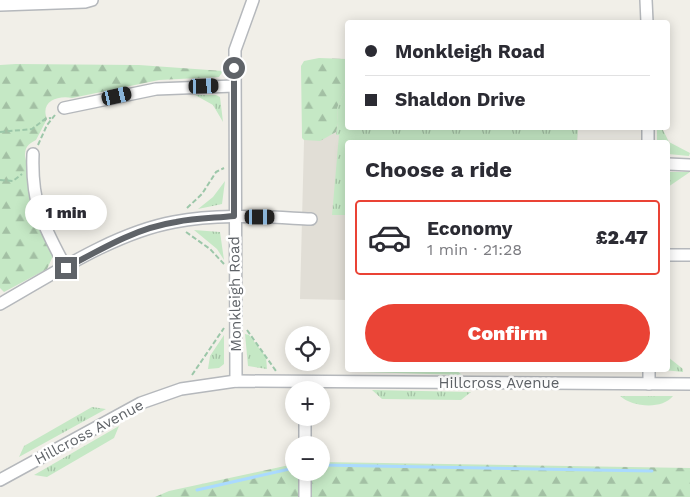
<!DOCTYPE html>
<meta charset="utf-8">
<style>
body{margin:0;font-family:"Work Sans",sans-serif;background:#f7f7f7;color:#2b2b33;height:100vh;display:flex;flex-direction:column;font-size:19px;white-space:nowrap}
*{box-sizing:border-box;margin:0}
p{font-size:16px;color:#7c7c81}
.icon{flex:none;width:28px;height:28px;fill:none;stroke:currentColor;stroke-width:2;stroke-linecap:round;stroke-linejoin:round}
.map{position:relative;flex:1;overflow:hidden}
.sheet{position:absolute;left:345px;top:140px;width:325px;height:232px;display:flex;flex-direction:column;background:#fff;border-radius:5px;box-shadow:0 2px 12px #0003}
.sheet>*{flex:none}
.guide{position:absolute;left:345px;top:20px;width:325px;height:110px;border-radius:5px;box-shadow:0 2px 12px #0003;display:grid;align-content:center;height:110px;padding:0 20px;background:#fff}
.fabs{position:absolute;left:285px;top:326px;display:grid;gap:10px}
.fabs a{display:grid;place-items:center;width:45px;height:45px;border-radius:50%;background:#fff;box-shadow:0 2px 12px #0003;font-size:25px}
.end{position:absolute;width:22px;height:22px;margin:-11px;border:6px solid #5f6368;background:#fff;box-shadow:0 0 0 2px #fff}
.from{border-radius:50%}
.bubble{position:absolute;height:35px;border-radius:18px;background:#fff;box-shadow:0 2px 12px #0003;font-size:16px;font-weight:800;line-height:35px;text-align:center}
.car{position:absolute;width:15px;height:30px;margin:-15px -8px;border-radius:6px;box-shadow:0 0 4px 1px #0007;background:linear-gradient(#222 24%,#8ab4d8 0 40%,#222 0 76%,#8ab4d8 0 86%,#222 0)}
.guide b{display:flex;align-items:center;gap:18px;height:48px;font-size:19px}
.guide b+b{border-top:1px solid #e1e1e2}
.guide i{width:12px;height:12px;background:#2b2b33}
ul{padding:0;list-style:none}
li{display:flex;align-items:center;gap:15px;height:75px;margin:0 10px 8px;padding:0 10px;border:2px solid transparent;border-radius:5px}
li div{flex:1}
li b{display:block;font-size:19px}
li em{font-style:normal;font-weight:800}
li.current{border-color:#ea4335}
li>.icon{width:45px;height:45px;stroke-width:1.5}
h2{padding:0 20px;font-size:22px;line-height:60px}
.action{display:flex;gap:10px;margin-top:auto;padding:10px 20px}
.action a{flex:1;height:58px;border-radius:30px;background:#ea4335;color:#fff;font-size:20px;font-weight:800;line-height:58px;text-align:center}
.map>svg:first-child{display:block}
.education{fill:#e1ded6}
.grass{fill:url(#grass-tufts)}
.forest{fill:url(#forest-firs)}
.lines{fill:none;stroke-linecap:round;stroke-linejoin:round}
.stream{stroke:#aadaff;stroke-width:3}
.minor-casing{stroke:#b5b8bc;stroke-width:14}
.path{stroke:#9cc7a9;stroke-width:2;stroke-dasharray:5 2.5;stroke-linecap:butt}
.minor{stroke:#fff;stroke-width:11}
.route{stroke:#5f6368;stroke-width:6}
.labels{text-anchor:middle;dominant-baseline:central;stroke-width:5;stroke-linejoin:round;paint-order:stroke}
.street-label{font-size:15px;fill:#5f6368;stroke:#fff}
</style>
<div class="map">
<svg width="690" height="497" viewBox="0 0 690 497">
<defs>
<pattern id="grass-tufts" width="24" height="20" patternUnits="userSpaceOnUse" patternTransform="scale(1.25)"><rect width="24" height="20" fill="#c5e8c5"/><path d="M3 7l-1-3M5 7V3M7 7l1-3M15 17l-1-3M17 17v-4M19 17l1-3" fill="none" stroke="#a3c0a4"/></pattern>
<pattern id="forest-firs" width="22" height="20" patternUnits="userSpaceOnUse" patternTransform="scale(1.25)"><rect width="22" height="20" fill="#c5e8c5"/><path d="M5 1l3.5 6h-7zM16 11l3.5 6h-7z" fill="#a3c0a4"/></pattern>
</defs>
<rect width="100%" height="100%" fill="#f1efe8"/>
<!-- education -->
<path class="education" d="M306 62 347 63 348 128H578L577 142H348L347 300 300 299Z"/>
<!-- grass -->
<g class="grass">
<path d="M347 84 348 128H578L577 142H348L347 215H332L339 135H336L338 123 337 108Z"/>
<path d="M195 95H216L220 97 223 122 213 105Z"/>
<path d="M657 128H662L669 142 690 153 689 156 668 154V142H657Z"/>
<path d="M668 172H690L668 187Z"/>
<path d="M225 181 222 204 198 209 213 197Z"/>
<path d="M194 230 220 232 224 260 217 249Z"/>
<path d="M245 334 249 335 266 357 267 369 248 366Z"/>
<path d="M224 335V364L219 368 208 369 210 356Z"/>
<path d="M668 357 683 369V372L664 370H668Z"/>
<path d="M364 370H456L462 375 362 372Z"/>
<path d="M372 390 471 392 461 400 382 399Z"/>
<path d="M620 396H673C662 410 632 407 620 396Z"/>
<path d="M92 407 106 409 19 457 24 446Z"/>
<path d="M119 426 114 438 47 477 34 475Z"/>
</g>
<!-- forest -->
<g class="forest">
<path d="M319 58 347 59V84L337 108 338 123 336 132 320 141 304 140 302 138 301 66 304 61Z"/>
<path d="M16 64 139 65 223 71 219 77 159 80 72 98C57 95 40 102 47 119L36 140C28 144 25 147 25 156L41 231 53 256 47 269 4 292 0 288V65Z"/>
<path d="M321 462 690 468V497H311V473L321 472Z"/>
<path d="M294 464V472L298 473V497H155L169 491Z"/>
</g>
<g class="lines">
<!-- stream -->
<g class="stream">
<path d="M321 465 652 471"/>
<path d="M197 490 294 468"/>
</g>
<defs>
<g id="minor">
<path d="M646 0 647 22"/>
<path d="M0 5 85 2 92 0"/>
<path d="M64 108 156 89 234 86"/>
<path d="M648 128V142"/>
<path d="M33 154C31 204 43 225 66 268"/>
<path d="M668 164 690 165"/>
<path d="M668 255H690"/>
<path d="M0 304C53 274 114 233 174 222 219 213 266 217 311 219"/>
<path d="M649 370V384"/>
<path d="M236 381 235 50 253 0"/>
<path d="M305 445V418"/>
<path d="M0 480 141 403 181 389 236 381 690 384"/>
<path d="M305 497V472"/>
</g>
</defs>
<!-- minor casing -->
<use href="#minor" class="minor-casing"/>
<!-- path -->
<g class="path">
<path d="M0 132 32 129 45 119 51 118"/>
<path d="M38 145 47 125 55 115"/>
<path d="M0 180 13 181 22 174"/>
<path d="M187 208 202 194 216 172 224 168"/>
<path d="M186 232 210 249 224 264"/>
<path d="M247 330 276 371"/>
<path d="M192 375 224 328"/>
</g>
<!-- minor -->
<use href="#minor" class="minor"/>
</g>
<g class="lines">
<!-- route -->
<path class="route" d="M66 268C101 249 136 228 176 222 195 218 215 218 234 216V68"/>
</g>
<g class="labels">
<!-- street labels -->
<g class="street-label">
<text transform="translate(235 294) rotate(-91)">Monkleigh Road</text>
<text x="499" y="383">Hillcross Avenue</text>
<text transform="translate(89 432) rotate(-28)">Hillcross Avenue</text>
</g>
</g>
</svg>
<div class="fabs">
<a><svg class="icon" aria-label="locate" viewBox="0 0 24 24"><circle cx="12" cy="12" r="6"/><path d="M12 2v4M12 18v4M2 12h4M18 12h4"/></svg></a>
<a>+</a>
<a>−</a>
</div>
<i class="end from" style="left:234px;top:68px"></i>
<i class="end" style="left:66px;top:268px"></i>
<div class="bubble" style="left:25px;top:195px;width:82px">1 min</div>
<i class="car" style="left:204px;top:86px;rotate:88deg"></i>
<i class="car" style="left:117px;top:96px;rotate:77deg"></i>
<i class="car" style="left:260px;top:217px;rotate:90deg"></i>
<div class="guide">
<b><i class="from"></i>Monkleigh Road</b>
<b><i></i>Shaldon Drive</b>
</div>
<section class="sheet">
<h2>Choose a ride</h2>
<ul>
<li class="current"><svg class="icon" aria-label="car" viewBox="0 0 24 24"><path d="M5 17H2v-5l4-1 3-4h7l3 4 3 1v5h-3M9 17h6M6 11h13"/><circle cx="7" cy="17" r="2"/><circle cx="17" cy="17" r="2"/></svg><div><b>Economy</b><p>1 min · 21:28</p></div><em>£2.47</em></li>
</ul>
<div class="action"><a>Confirm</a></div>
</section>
</div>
